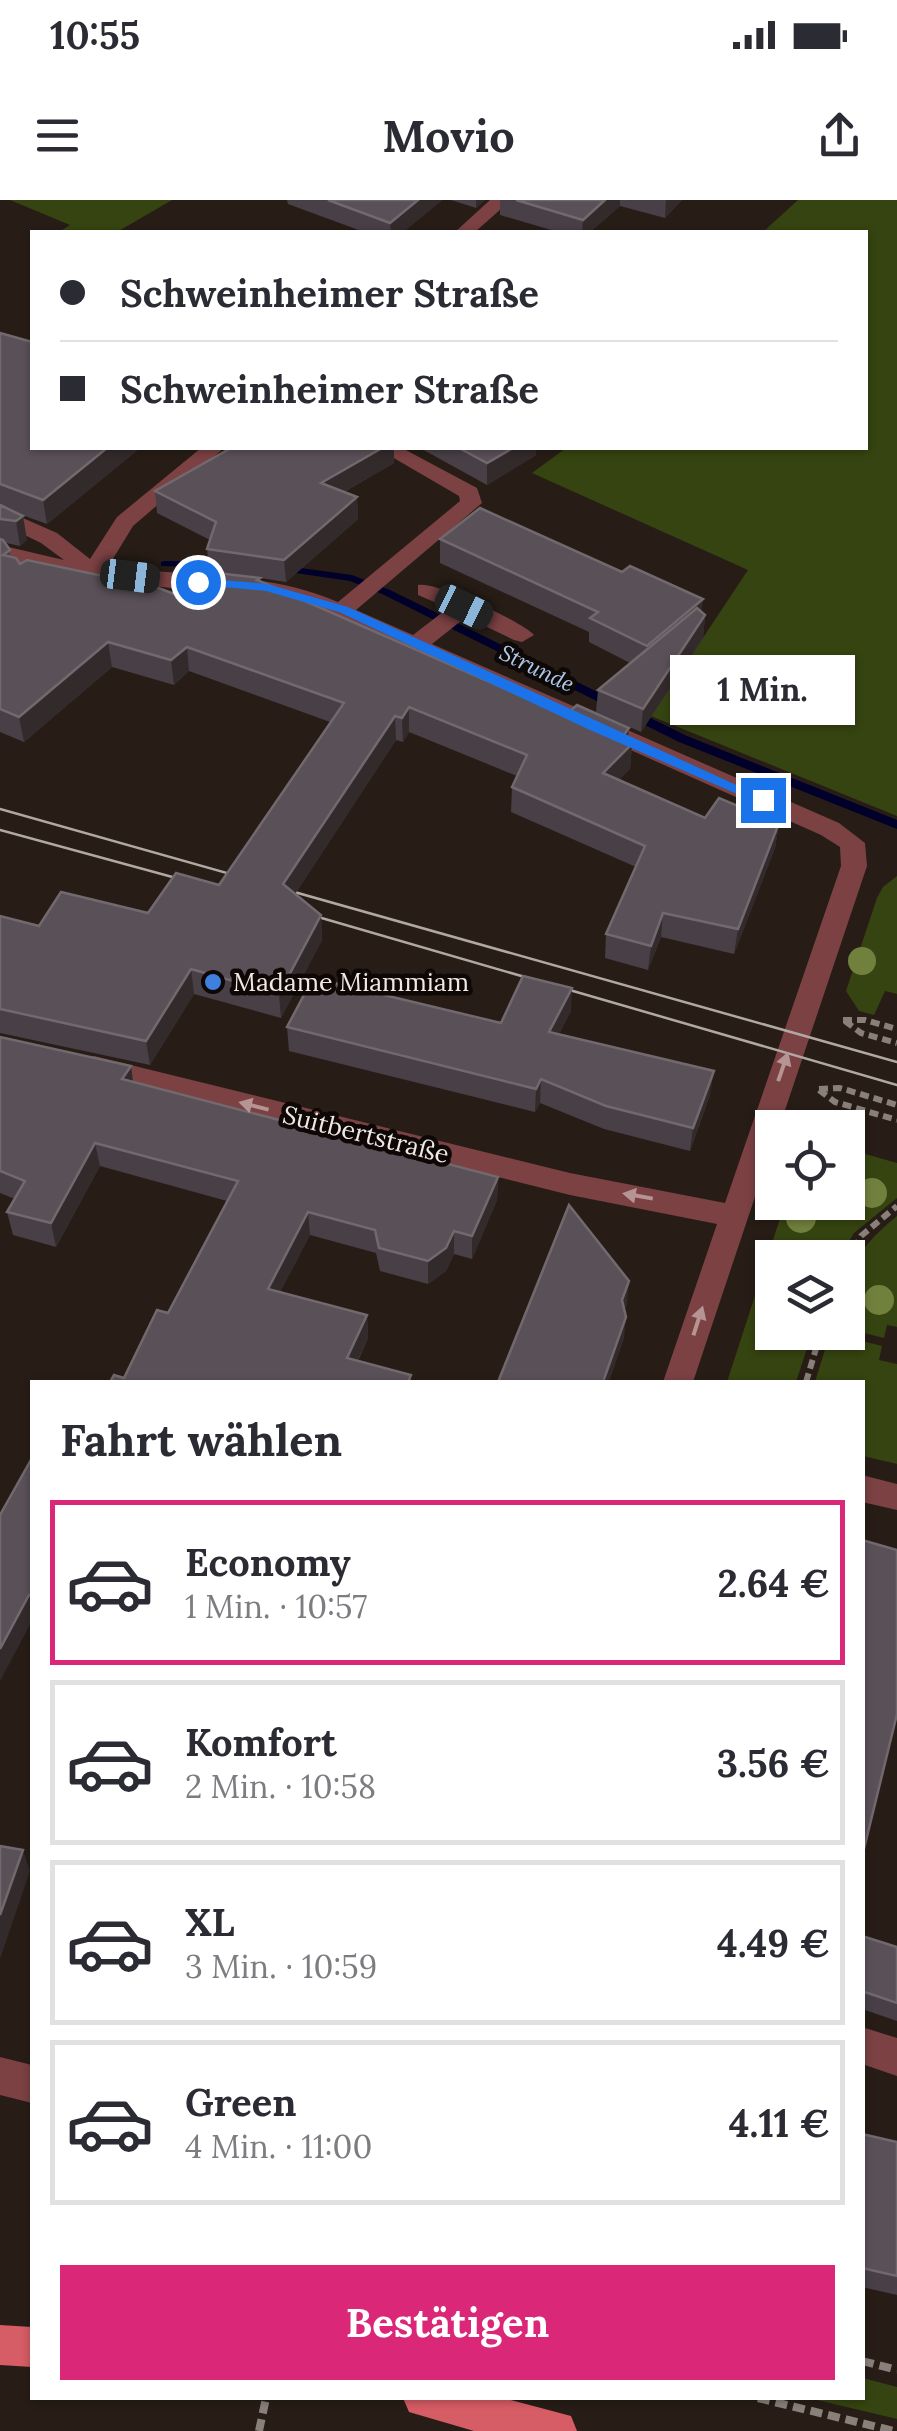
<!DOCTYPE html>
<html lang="de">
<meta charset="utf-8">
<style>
body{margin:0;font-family:Lora,serif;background:#f7f7f7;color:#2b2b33;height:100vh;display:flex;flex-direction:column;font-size:38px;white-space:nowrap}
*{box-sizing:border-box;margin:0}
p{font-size:32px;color:#7c7c81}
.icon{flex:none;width:55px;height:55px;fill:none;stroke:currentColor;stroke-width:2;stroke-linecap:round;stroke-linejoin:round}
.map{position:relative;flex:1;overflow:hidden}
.sheet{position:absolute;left:30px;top:1180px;width:835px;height:1020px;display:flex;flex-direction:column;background:#fff;border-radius:0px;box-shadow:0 2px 8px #0004}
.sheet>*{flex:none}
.hud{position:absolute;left:30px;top:30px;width:838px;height:220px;border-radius:0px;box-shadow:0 2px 8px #0004;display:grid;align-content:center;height:220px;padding:0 30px;background:#fff}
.controls{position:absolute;left:755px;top:910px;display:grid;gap:20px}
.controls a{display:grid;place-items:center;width:110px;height:110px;border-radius:0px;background:#fff;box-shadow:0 2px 8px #0004;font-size:50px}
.end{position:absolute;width:45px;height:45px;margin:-22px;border:12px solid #1a73e8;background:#fff;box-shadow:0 0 0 5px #fff}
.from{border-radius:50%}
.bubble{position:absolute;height:70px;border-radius:0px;background:#fff;box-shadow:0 2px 8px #0004;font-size:32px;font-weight:700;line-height:70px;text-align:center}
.car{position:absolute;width:30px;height:60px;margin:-30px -15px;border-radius:12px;box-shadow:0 0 8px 2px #0007;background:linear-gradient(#222 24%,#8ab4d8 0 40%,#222 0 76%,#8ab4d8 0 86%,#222 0)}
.hud b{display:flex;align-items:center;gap:35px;height:95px;font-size:38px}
.hud b+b{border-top:2px solid #e1e1e2}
.hud i{width:25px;height:25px;background:#2b2b33}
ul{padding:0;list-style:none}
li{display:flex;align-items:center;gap:30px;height:165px;margin:0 20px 15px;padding:0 10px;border:5px solid #e1e1e2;border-radius:0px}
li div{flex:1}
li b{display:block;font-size:38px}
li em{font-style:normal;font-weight:700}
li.current{border-color:#db2777}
li>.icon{width:90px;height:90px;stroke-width:1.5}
h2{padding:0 30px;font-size:45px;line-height:120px}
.cta{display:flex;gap:20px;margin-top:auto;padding:20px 30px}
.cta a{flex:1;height:115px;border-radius:0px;background:#db2777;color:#fff;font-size:40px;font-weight:700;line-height:115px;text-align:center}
.status{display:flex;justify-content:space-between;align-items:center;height:70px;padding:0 50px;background:#fff;direction:ltr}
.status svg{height:28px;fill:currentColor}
header{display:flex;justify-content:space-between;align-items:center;height:130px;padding:0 30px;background:#fff;font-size:45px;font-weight:700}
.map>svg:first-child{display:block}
.green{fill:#354410}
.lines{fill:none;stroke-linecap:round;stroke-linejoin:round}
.stream{fill:#00002b;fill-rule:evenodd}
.path-far1{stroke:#89807a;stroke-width:6;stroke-dasharray:9 5;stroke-linecap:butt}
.path{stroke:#89807a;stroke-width:8;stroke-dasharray:12 6;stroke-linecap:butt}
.minor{fill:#7b4143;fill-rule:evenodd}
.major{fill:#d65c65;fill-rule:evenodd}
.tram{stroke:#b0a8a3;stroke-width:2.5}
.tree{fill:#71813d}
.wall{fill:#483f47}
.shaded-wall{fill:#332a2c}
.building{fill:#5a5158;stroke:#71696d;stroke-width:2.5}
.oneway{fill:#b59493}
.route{fill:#1a73e8}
.shop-dot{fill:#3f7fe0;stroke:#0d0806;stroke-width:4}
.labels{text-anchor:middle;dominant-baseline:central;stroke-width:9;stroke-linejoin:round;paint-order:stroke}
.far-water-label{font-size:22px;font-style:italic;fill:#adc7ec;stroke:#0d0806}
.poi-label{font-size:25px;fill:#efe8e3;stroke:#0d0806;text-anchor:start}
.street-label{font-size:25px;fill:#efe8e3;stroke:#0d0806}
</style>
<div class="status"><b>10:55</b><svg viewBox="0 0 49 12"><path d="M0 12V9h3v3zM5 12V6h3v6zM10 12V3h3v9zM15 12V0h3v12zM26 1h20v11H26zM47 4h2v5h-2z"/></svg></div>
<header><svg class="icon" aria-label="menu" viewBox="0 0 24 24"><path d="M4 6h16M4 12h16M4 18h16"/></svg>Movio<svg class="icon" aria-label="share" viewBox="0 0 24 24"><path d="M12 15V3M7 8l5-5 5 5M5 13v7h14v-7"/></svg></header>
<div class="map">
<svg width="897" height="2231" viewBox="0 0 897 2231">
<rect width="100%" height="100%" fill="#271d16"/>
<!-- green -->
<g class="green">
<path d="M10 0H172L117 32H59L70 25Z"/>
<path d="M798 0H897V616L651 516 748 370 532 273 566 248H865V32H763Z"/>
<path d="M897 676V794L885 791 874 815 859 811 846 791 877 698 883 687Z"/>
<path d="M848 949 897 963V998L854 1033 840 1057 772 1058V1132L812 1133 796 1182H727L785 1003 848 1002Z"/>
<path d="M897 1016V1127L887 1125 884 1138 848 1129C847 1071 851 1054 897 1016Z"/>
<path d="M830 1133 882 1146 879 1160 897 1164V1264L863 1256 862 1182H815Z"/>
<path d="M863 2178 897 2187V2219L809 2198H862Z"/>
</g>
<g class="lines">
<!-- stream -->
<g class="stream">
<path d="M165 361 226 362 232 365 226 368 161 366V362Z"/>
<path d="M279 365 352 375 390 390 687 536 897 620V629L679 542 382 394 350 381 275 370V366Z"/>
</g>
<!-- path-far1 -->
<g class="path-far1">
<path d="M843 820H865L897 829"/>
<path d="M845 821 861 833 897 843"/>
<path d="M819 889 840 888 897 905"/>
<path d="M819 890 835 902 897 920"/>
<path d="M848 1061 861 1036 897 1006"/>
<path d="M806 1182 821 1132"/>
</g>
<!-- path -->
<g class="path">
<path d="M862 2161 897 2170"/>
<path d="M758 2198 894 2231"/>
<path d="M259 2231 266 2198"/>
</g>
<!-- minor -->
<g class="minor">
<path d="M490 0H511L475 32H455Z"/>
<path d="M201 248H224L133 326 108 367C184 376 267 371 338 402L460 301 459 296 380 250 402 248 477 288 482 303 356 410 413 435 448 408 418 395V385C436 381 521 421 534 435L522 442 514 440 466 417 432 444 839 623 865 643 867 666 779 928H772V946L693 1182H663L717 1024 570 995 94 876 80 866 94 856 570 973 725 1003 841 666 840 647 821 635 301 403 93 379 0 359V345L64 360 41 343 0 323V308L57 333 90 359 117 317Z"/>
<path d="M862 1275 897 1284V1310L862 1302Z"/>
<path d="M862 1827 897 1838V1876L862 1864Z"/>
<path d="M0 1857 32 1865V1903L0 1895Z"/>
</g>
<!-- major -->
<g class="major">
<path d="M0 2125 32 2127V2167L0 2165Z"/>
<path d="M403 2198H503L571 2216 577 2231H474L409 2212Z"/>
</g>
<!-- tram -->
<g class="tram">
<path d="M0 609 897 862"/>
<path d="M0 630 198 684"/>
<path d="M294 710 897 885"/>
</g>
</g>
<!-- trees -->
<g class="tree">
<circle cx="862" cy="761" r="14"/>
<circle cx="872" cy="993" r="15"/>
<circle cx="801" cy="1018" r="15"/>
<circle cx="879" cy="1100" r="15"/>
</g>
<!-- wall -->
<g class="wall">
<path d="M287 0H442L403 32H364L288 4Z"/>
<path d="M451 0H485L476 8Z"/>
<path d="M500 0H682L665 18 620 6 590 32H558L500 15Z"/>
<path d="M0 133 32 248H140L47 324 19 314 27 340 20 346 6 343 11 357 20 364 190 400 209 371 207 349 210 340 157 313 155 291 231 248H394V263L344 292 357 297 358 319 286 382 260 378V382L632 544 630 569 618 580 705 618 779 623 775 648 734 754 661 737 648 770 605 758 606 734 636 667 511 612 512 587 517 576 409 532 403 542 396 540 295 694 321 715 322 740 281 818 194 794 150 865 0 833V716L39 726 148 713 219 685 330 522 189 471 174 485 112 467 24 542 0 532Z"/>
<path d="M417 248H536V255L487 285 420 248Z"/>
<path d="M440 339 622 372 703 399 701 412 705 415 703 438 641 532 596 512 598 490 630 463 589 442V432L440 363Z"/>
<path d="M571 811 559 834 710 895 690 951 604 929 540 903 535 912 289 851 287 827 501 823Z"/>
<path d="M0 837 131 866 133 882 498 977 497 1000 472 1059 454 1054 446 1071 428 1084 380 1071 376 1053 310 1035 280 1092 367 1115 368 1138 358 1161 411 1175V1182H110L124 1178 168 1113 227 1001 100 966 56 1047 13 1035 7 1012 15 999 0 993Z"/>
<path d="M862 1736 897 1747V1821L862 1809Z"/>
<path d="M862 1934 897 1942V2095L862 2087Z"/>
</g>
<!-- shaded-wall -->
<g class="shaded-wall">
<path d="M418 0H442L403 32H391L390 23Z"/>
<path d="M476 0H485L476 8Z"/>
<path d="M605 0H620V6L590 32H582L583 20Z"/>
<path d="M666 0H682L665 18Z"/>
<path d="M107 248H140L47 324 43 300Z"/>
<path d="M382 248H394V263L322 304 321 283Z"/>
<path d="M513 248H536V255L487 285V263Z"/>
<path d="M357 297 358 319 286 382 284 360Z"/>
<path d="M23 316 27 340 20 346 16 321Z"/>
<path d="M703 399 700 423 645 470 647 446Z"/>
<path d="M705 415 703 438 641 532 643 509Z"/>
<path d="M108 442 112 467 24 542 19 517Z"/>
<path d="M187 447 189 471 174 485 171 460Z"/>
<path d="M409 507V532L403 542 402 518Z"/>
<path d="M395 516 396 540 285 709 283 684Z"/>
<path d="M629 528 627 548 632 544 630 569 601 598 603 573Z"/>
<path d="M779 623 775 648 734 754 738 729Z"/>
<path d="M663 713 661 737 648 770 651 746Z"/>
<path d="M321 715 322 740 281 818 279 794Z"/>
<path d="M191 769 194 794 150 865 146 841Z"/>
<path d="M572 788 571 811 548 856 549 832Z"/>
<path d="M131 866 134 890 122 879Z"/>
<path d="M714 871 710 895 690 951 693 928Z"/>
<path d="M541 879 540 903 535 912 536 889Z"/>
<path d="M95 943 100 966 56 1047 51 1023Z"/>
<path d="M498 977 497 1000 472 1059V1036Z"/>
<path d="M308 1012 310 1035 270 1112 268 1089Z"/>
<path d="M454 1031V1054L446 1071 428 1084V1061Z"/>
<path d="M629 1081 627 1104 620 1123 622 1100Z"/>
<path d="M367 1115 368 1138 348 1180 347 1158Z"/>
<path d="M626 1117 624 1139 609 1182H603Z"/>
<path d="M29 1395 32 1406V1421L0 1481V1449Z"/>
<path d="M23 1650 30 1671 0 1759V1715Z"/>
</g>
<!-- building -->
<g class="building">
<path d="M328 0H418L390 23Z"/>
<path d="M516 0H605L583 20Z"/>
<path d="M0 133 32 142V248H107L43 300 0 284Z"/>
<path d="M231 248H382L321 283 357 297 284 360 207 349 216 322 155 291Z"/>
<path d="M459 248H513L487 263Z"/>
<path d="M0 305 23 316 16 321 0 319Z"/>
<path d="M480 308 622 372 630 366 703 399 647 446 590 418 598 412 440 339Z"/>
<path d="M0 339 3 340 10 350 3 355 16 358 20 364 27 360 117 379 122 374 190 400 200 371 260 378 257 380 565 515 577 505 629 528 621 539 632 544 603 573 705 618 719 598 779 623 738 729 663 713 651 746 606 734 645 646 512 587 527 555 409 507 402 518 395 516 283 684 321 715 279 794 191 769 146 841 0 809V716L39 726 61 692 148 713 176 673 219 685 344 503 187 447 171 460 108 442 19 517 0 509Z"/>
<path d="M697 408 705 415 643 509 598 490Z"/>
<path d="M523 776 572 788 549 832 714 871 693 928 606 906 541 879 536 889 287 827 313 778 501 823Z"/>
<path d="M0 837 131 866 122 879 498 977 472 1036 454 1031 446 1048 428 1061 379 1048 375 1030 308 1012 268 1089 367 1115 347 1158 411 1175 408 1182H110L114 1175 124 1178 157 1110 168 1113 238 981 95 943 51 1023 7 1012 25 981 0 971Z"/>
<path d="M569 1005 629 1081 622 1100 626 1117 603 1182H498Z"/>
<path d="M32 1258V1396L29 1395 0 1449V1315Z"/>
<path d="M862 1340 897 1350V1514L862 1657Z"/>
<path d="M0 1646 23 1650 0 1715Z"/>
<path d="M862 1736 897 1747V1803L862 1791Z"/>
<path d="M862 1934 897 1942V2076L862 2068Z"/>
</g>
<!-- one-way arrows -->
<defs><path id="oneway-solid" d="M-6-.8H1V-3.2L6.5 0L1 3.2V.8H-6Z" transform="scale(2.5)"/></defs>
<g class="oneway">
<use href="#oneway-solid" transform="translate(783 867) rotate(-71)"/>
<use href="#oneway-solid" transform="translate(254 906) rotate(-166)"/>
<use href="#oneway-solid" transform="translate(638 996) rotate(-170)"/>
<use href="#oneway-solid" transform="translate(698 1121) rotate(-72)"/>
</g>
<!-- route -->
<path class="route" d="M198 378 267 384 348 407 769 600 758 603 590 530 339 412 266 391 193 384Z"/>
<!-- markers -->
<circle class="shop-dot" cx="213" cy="782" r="10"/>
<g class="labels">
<!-- far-water labels -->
<g class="far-water-label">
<text transform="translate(537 468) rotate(26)">Strunde</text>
</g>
<!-- poi labels -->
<g class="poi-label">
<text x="233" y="782">Madame Miammiam</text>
</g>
<!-- street labels -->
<g class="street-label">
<text transform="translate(366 934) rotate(14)">Suitbertstraße</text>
</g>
</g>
</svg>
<div class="controls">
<a><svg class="icon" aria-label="locate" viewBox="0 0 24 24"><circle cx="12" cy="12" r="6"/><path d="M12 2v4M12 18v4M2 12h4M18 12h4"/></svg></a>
<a><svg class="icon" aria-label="layers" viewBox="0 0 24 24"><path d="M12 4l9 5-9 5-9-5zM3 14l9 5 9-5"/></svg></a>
</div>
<i class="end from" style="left:198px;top:382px"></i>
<i class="end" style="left:763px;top:600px"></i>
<div class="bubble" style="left:670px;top:455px;width:185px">1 Min.</div>
<i class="car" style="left:130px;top:376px;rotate:97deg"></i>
<i class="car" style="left:464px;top:407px;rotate:116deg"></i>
<div class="hud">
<b><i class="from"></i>Schweinheimer Straße</b>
<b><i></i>Schweinheimer Straße</b>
</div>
<section class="sheet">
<h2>Fahrt wählen</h2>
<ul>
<li class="current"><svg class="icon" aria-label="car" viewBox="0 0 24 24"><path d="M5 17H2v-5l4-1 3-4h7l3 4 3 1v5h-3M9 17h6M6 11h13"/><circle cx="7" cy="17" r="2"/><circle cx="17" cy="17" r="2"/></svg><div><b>Economy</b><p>1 Min. · 10:57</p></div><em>2.64 €</em></li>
<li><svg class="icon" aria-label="car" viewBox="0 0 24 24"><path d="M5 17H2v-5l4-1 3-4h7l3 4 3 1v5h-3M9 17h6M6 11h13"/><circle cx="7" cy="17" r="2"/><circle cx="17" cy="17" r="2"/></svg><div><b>Komfort</b><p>2 Min. · 10:58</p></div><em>3.56 €</em></li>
<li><svg class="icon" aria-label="car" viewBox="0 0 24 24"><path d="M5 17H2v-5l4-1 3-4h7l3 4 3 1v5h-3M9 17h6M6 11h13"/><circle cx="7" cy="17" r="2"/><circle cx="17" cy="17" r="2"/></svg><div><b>XL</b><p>3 Min. · 10:59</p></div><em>4.49 €</em></li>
<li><svg class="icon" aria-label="car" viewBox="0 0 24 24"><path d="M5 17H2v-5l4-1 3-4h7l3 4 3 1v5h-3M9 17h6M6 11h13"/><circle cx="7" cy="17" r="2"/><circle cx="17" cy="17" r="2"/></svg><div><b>Green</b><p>4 Min. · 11:00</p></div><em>4.11 €</em></li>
</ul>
<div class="cta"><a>Bestätigen</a></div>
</section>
</div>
